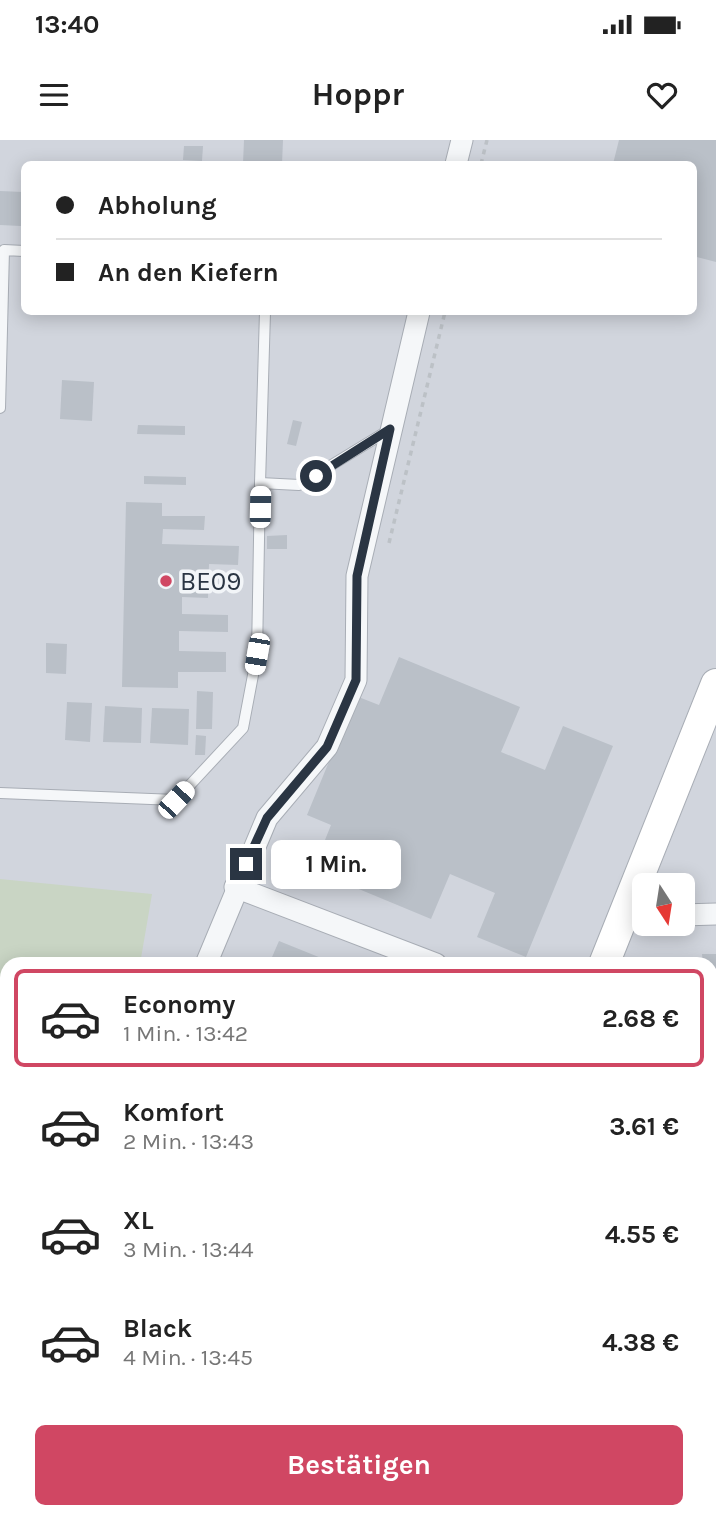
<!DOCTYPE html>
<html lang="de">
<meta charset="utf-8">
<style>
body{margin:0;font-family:Karla,sans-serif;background:#f6f6f6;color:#222;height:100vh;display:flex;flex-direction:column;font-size:26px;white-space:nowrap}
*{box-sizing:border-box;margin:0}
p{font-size:23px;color:#767676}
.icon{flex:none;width:38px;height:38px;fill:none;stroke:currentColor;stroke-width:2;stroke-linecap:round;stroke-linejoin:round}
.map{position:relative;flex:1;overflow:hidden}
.details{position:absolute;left:0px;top:817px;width:718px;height:562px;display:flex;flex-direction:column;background:#fff;border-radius:21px 21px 0 0;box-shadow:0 4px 18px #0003}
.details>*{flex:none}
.banner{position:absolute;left:21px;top:21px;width:676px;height:154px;border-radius:10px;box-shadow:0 4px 18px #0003;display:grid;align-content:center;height:154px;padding:0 35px;background:#fff}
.needle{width:46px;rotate:168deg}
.controls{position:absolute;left:632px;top:733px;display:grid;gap:14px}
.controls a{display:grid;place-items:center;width:63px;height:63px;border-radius:10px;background:#fff;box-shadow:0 4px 18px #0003;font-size:35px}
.end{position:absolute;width:32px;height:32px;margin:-16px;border:9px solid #2a3543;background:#fff;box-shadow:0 0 0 4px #fff}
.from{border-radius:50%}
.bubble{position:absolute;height:49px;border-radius:10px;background:#fff;box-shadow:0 4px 18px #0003;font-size:23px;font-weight:700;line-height:49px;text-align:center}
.car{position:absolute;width:21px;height:42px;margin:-21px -10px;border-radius:9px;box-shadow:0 0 5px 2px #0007;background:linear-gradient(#fff 24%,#345 0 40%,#fff 0 76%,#345 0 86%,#fff 0)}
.banner b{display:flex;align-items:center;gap:24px;height:66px;font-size:26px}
.banner b+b{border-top:2px solid #e0e0e0}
.banner i{width:18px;height:18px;background:#222}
ul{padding:12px 0 0;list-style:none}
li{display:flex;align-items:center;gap:21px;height:98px;margin:0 14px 10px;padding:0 21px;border:4px solid transparent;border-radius:10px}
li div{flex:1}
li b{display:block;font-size:26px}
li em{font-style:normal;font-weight:700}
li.on{border-color:#d04763}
li>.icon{width:63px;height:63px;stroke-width:1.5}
.primary-button{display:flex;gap:14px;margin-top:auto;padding:14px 35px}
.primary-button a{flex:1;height:80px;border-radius:10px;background:#d04763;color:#fff;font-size:28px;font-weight:700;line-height:80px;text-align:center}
.status{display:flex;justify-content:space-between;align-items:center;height:49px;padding:0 35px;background:#fff;direction:ltr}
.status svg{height:19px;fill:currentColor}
header{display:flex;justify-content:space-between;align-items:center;height:91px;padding:0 35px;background:#fff;font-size:32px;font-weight:700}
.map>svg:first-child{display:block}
.built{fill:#d1d5dd;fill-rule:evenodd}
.green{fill:#c9d5c4}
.building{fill:#bac0c8}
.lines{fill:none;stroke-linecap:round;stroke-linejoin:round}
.service-casing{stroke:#a8adb5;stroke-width:12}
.minor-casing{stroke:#a8adb5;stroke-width:23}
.secondary-casing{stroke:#a8adb5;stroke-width:32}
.path{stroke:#bcc1c6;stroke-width:3.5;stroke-dasharray:5 5;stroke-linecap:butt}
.service{stroke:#f5f7f9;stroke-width:10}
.minor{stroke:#f5f7f9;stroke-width:21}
.secondary{stroke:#fff;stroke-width:30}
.route{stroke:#2a3543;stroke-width:9}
.poi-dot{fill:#d04763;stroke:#f2f5f8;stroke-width:2.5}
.labels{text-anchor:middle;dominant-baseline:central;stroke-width:7;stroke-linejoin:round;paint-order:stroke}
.poi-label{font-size:26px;fill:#2a3543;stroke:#f2f5f8;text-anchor:start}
</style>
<div class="status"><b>13:40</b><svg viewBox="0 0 49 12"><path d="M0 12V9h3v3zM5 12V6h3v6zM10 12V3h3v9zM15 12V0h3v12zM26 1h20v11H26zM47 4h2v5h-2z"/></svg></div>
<header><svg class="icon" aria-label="menu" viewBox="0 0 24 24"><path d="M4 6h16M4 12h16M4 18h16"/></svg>Hoppr<svg class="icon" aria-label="heart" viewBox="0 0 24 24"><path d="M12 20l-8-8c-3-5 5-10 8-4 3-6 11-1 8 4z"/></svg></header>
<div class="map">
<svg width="716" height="1378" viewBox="0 0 716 1378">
<rect width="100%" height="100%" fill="#e3e6eb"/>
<!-- built -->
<g class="built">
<path d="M0 0H716V528L593 824H7V1372H366L363 1378H0ZM24 24H693V172H24Z"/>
<path d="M716 574V1378H385L387 1372H710V824H613L644 749V784H682V746L645 745Z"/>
</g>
<!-- green -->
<g class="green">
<path d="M0 739 152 754 140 824H7V1372H45L44 1378H0Z"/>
<path d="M408 1372H489L491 1378H405Z"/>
</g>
<!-- building -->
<g class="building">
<path d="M244 0H283L282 24H243Z"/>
<path d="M619 0H716V122L693 116V24H613Z"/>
<path d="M184 6H203L202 21 183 20Z"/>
<path d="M0 51 23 52 21 86 0 85Z"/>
<path d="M62 240 94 242 92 281 60 279Z"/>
<path d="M293 280 302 282 296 306 287 304Z"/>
<path d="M138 285 185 286V295L137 294Z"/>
<path d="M144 336 186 337V345L144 344Z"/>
<path d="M126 362 162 363V376H205L204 390 163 389 162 404 239 406 238 425 209 424 208 458 182 457V474L228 475V492L179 491V511L226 512V532H178V548L122 547Z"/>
<path d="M287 395V409H267V396Z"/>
<path d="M46 503 67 504 66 534 46 533Z"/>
<path d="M399 517 520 567 501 612 545 630 563 586 613 606 526 817 477 797 495 753 450 734 431 779 313 730 331 685 307 675 356 556 379 565Z"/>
<path d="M197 551 213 552 212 589H196Z"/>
<path d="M67 562 92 563 90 602 65 600Z"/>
<path d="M105 566 142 568 141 603 103 602Z"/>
<path d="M152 568 189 569 188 605 150 603Z"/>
<path d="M196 595 206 596 205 615H195Z"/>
<path d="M279 801 336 824H269Z"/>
<path d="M702 814H716V1079H710V824H703Z"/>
<rect x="710" y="1129" width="6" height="176"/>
<path d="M230 1372H295L293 1378H244Z"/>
<path d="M489 1372H528L526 1378H491Z"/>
<rect x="542" y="1372" width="66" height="6"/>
</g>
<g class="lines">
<defs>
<g id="service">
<path d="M0 268 4 110 24 111"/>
<path d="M260 343 265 172"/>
<path d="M0 653 176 660 243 588 257 514 260 343 299 345 389 290"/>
<path d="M177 1372 192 1378"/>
</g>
<g id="minor">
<path d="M456 24 462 0"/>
<path d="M235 747 436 824"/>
<path d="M682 775 716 774"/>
<path d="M206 824 267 678 327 607 356 540 357 436 419 172"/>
<path d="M82 1378 83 1372"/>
<path d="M107 1378 109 1372"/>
</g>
<g id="secondary">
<path d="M604 824 716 544"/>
<path d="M377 1378 379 1372"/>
</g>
</defs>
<!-- service casing -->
<use href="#service" class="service-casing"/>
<!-- minor casing -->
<use href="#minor" class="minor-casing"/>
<!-- secondary casing -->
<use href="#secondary" class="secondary-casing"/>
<!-- path -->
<g class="path">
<path d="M481 24 487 0"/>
<path d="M389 403 445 172"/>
<path d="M536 1372V1378"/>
</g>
<!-- service -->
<use href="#service" class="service"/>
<!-- minor -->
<use href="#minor" class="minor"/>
<!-- secondary -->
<use href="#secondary" class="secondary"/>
</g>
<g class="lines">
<!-- route -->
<path class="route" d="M246 724 267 678 327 607 356 540 357 436 390 289 316 336"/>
</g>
<!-- markers -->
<circle class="poi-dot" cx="166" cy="441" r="7"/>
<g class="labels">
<!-- poi labels -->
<g class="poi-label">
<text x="180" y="441">BE09</text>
</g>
</g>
</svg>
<div class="controls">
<a><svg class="needle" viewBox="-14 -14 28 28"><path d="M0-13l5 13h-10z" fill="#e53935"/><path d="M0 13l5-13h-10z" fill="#767676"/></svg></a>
</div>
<i class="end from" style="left:316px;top:336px"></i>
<i class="end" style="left:246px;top:724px"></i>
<div class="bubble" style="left:271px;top:700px;width:130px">1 Min.</div>
<i class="car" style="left:260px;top:367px;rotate:1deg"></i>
<i class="car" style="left:257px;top:514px;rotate:190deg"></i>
<i class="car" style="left:176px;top:660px;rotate:43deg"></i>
<div class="banner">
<b><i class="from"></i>Abholung</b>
<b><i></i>An den Kiefern</b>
</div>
<section class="details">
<ul>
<li class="on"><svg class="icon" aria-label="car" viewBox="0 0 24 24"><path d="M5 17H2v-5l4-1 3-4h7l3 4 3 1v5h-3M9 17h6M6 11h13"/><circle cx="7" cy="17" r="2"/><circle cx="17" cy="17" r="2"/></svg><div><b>Economy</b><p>1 Min. · 13:42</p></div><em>2.68 €</em></li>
<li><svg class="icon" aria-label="car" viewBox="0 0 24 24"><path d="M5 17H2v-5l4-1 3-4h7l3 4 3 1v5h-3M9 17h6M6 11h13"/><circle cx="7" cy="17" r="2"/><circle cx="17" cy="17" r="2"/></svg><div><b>Komfort</b><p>2 Min. · 13:43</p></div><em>3.61 €</em></li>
<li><svg class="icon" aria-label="car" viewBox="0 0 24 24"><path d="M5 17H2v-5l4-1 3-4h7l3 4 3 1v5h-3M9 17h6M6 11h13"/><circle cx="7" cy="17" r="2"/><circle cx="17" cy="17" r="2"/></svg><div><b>XL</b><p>3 Min. · 13:44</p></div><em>4.55 €</em></li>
<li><svg class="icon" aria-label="car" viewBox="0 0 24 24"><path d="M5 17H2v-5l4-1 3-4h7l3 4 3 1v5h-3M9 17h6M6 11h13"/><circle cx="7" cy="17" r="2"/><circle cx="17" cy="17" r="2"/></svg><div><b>Black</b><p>4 Min. · 13:45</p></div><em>4.38 €</em></li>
</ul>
<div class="primary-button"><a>Bestätigen</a></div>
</section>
</div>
